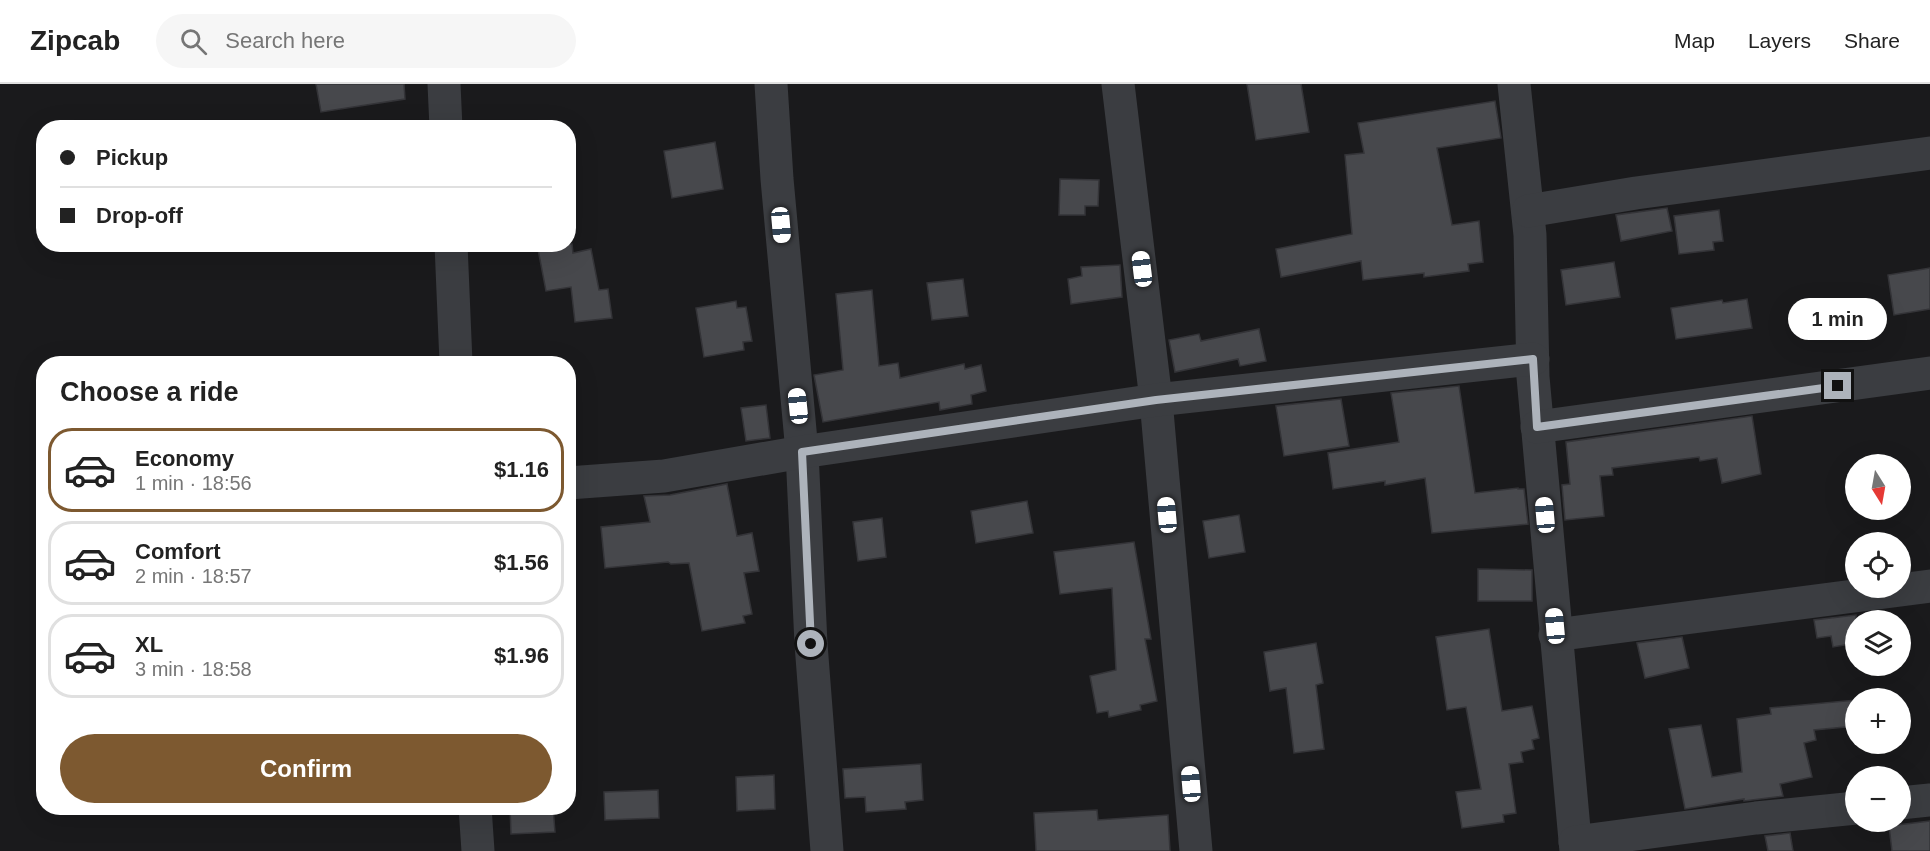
<!DOCTYPE html>
<meta charset="utf-8">
<style>
body{margin:0;font-family:Helvetica,sans-serif;background:#f6f6f6;color:#222;height:100vh;display:flex;flex-direction:column;font-size:22px;white-space:nowrap}
*{box-sizing:border-box;margin:0}
p{font-size:20px;color:#767676}
.icon{flex:none;width:33px;height:33px;fill:none;stroke:currentColor;stroke-width:2;stroke-linecap:round;stroke-linejoin:round}
.map{position:relative;flex:1;overflow:hidden}
.details{position:absolute;left:36px;top:272px;width:540px;height:459px;display:flex;flex-direction:column;background:#fff;border-radius:24px;box-shadow:0 6px 24px #0002}
.details>*{flex:none}
.hud{position:absolute;left:36px;top:36px;width:540px;height:132px;border-radius:24px;box-shadow:0 6px 24px #0002;display:grid;align-content:center;height:132px;padding:0 24px;background:#fff}
.needle{width:39px;rotate:169deg}
.buttons{position:absolute;left:1845px;top:370px;display:grid;gap:12px}
.buttons a{display:grid;place-items:center;width:66px;height:66px;border-radius:50%;background:#fff;box-shadow:0 6px 24px #0002;font-size:30px}
.end{position:absolute;width:27px;height:27px;margin:-14px;border:8px solid #adb3bb;background:#111;box-shadow:0 0 0 3px #111}
.from{border-radius:50%}
.bubble{position:absolute;height:42px;border-radius:21px;background:#fff;box-shadow:0 6px 24px #0002;font-size:20px;font-weight:600;line-height:42px;text-align:center}
.car{position:absolute;width:18px;height:36px;margin:-18px -9px;border-radius:8px;box-shadow:0 0 4px 2px #0007;background:linear-gradient(#fff 24%,#345 0 40%,#fff 0 76%,#345 0 86%,#fff 0)}
.hud b{display:flex;align-items:center;gap:21px;height:57px;font-size:22px}
.hud b+b{border-top:2px solid #e0e0e0}
.hud i{width:15px;height:15px;background:#222}
ul{padding:0;list-style:none}
li{display:flex;align-items:center;gap:18px;height:84px;margin:0 12px 9px;padding:0 12px;border:3px solid #e0e0e0;border-radius:24px}
li div{flex:1}
li b{display:block;font-size:22px}
li em{font-style:normal;font-weight:600}
li.current{border-color:#7d5930}
li>.icon{width:54px;height:54px;stroke-width:1.5}
h2{padding:0 24px;font-size:27px;line-height:72px}
.button{display:flex;gap:12px;margin-top:auto;padding:12px 24px}
.button a{flex:1;height:69px;border-radius:36px;background:#7d5930;color:#fff;font-size:24px;font-weight:600;line-height:69px;text-align:center}
header{display:flex;align-items:center;gap:36px;box-sizing:border-box;height:84px;padding:0 30px;background:#fff;border-bottom:2px solid #e0e0e0}
header strong{font-size:28px}
nav{display:flex;gap:33px;margin-inline-start:auto;font-size:21px}
.search{width:420px;height:54px;background:#f6f6f6;display:flex;align-items:center;gap:15px;box-sizing:border-box;padding:0 21px;border-radius:33px;color:#767676;font-size:22px}
.map>svg:first-child{display:block}
.building{fill:#47484c;stroke:#343438;stroke-width:1.5}
.lines{fill:none;stroke-linecap:round;stroke-linejoin:round}
.minor{stroke:#3b3d41;stroke-width:33}
.route{stroke:#adb3bb;stroke-width:8}
</style>
<header>
<strong>Zipcab</strong>
<div class="search"><svg class="icon" aria-label="search" viewBox="0 0 24 24"><circle cx="10" cy="10" r="6"/><path d="M15 15l6 6"/></svg>Search here</div>
<nav><a>Map</a><a>Layers</a><a>Share</a></nav>
</header>
<div class="map">
<svg width="1930" height="767" viewBox="0 0 1930 767">
<rect width="100%" height="100%" fill="#1a1a1c"/>
<!-- building -->
<g class="building">
<path d="M316 0H404L405 15 321 28Z"/>
<path d="M1247 0H1301L1309 48 1256 56Z"/>
<path d="M1495 17 1501 54 1437 64 1452 141 1479 137 1483 178 1468 180 1469 187 1424 193V189L1363 196 1361 177 1281 193 1276 165 1352 150 1345 71 1364 69 1358 39Z"/>
<path d="M715 58 723 105 672 114 664 67Z"/>
<path d="M1060 95 1099 96 1098 122H1085V131H1059Z"/>
<path d="M1667 124 1672 147 1621 157 1616 131Z"/>
<path d="M1719 126 1723 157 1713 158 1714 166 1679 170 1674 132Z"/>
<path d="M537 160H572L573 169 591 165 599 206 608 205 612 234 575 238 571 203 546 207Z"/>
<path d="M1614 178 1620 213 1566 221 1561 186Z"/>
<path d="M1120 181 1122 213 1071 220 1068 195 1082 192 1081 183Z"/>
<path d="M1930 184V225L1894 231 1888 191Z"/>
<path d="M963 195 968 232 932 236 927 199Z"/>
<path d="M872 206 879 282 898 279 900 294 964 280 965 285 981 281 986 307 971 311 972 320 940 326 939 318 823 338 814 291 843 286 836 210Z"/>
<path d="M1747 215 1752 244 1676 255 1671 224 1722 216 1723 219Z"/>
<path d="M736 217 737 224 746 223 752 257 743 258 744 266 704 273 696 224Z"/>
<path d="M1259 245 1266 277 1240 282 1238 275 1175 288 1169 256 1199 250 1201 257Z"/>
<path d="M1459 302 1475 409 1518 404V405H1524L1528 440 1432 449 1425 394 1385 401V397L1333 405 1328 369 1399 358 1391 309Z"/>
<path d="M1341 315 1349 362 1284 372 1276 322Z"/>
<path d="M766 321 770 354 746 357 741 324Z"/>
<path d="M1752 332 1761 390 1722 399 1717 374 1700 377 1699 373 1612 384 1613 391 1600 392 1604 432 1565 436 1562 401 1570 400 1566 358Z"/>
<path d="M727 400 737 452 752 449 759 487 744 489 752 530 743 532 745 539 702 547 689 479 671 480 668 478 605 484 601 443 650 438 644 412 670 411Z"/>
<path d="M1027 417 1033 449 976 459 971 427Z"/>
<path d="M1239 431 1245 468 1209 474 1203 437Z"/>
<path d="M882 434 886 473 858 477 853 438Z"/>
<path d="M1134 458 1151 555H1145L1157 617 1140 621 1141 626 1109 633 1108 627 1097 629 1090 592 1116 586 1112 504 1060 510 1054 468Z"/>
<path d="M1478 485 1532 486V517H1478Z"/>
<path d="M1856 531V559L1833 563 1831 552 1817 554 1814 536Z"/>
<path d="M1489 545 1502 627 1532 622 1539 654 1532 656 1534 665 1521 668 1523 678 1509 680 1516 729 1503 731 1504 738 1462 744 1456 708 1481 705 1466 623 1447 626 1436 553Z"/>
<path d="M1682 553 1689 584 1645 594 1637 559Z"/>
<path d="M1316 559 1323 599 1316 601 1324 665 1294 669 1286 604 1270 607 1264 568Z"/>
<path d="M1856 616V642L1814 646 1816 656 1804 659 1812 693 1780 700 1783 712 1744 717V715L1685 725 1669 645 1701 641 1712 693 1742 688 1737 635 1771 630 1770 624Z"/>
<path d="M921 680 923 716 905 718 906 725 866 728 865 713 845 714 843 685Z"/>
<path d="M774 691 775 725 737 727 736 693Z"/>
<path d="M658 706 659 734 605 736 604 708Z"/>
<path d="M510 723H553L555 748 511 750Z"/>
<path d="M1097 726 1098 736 1168 731 1170 767H1036L1034 729Z"/>
<path d="M1930 737V767H1892L1889 742Z"/>
<path d="M1790 749 1793 767H1768L1765 752Z"/>
</g>
<g class="lines">
<!-- minor -->
<g class="minor">
<path d="M444 0 446 44"/>
<path d="M771 0 777 95 802 368 811 560 827 767"/>
<path d="M1118 0 1156 316 1196 767"/>
<path d="M1514 0 1530 151 1533 293 1576 767"/>
<path d="M1528 127 1636 109 1930 69"/>
<path d="M451 160 456 279"/>
<path d="M1537 343 1930 289"/>
<path d="M568 399 664 392 802 368 1156 316 1533 275"/>
<path d="M1555 551 1930 502"/>
<path d="M1900 719 1930 716"/>
<path d="M475 723 478 767"/>
<path d="M1575 758 1756 734 1856 724"/>
</g>
</g>
<g class="lines">
<!-- route -->
<path class="route" d="M811 560 802 368 1156 316 1533 275 1537 343 1838 302"/>
</g>
</svg>
<div class="buttons">
<a><svg class="needle" viewBox="-14 -14 28 28"><path d="M0-13l5 13h-10z" fill="#e53935"/><path d="M0 13l5-13h-10z" fill="#767676"/></svg></a>
<a><svg class="icon" aria-label="locate" viewBox="0 0 24 24"><circle cx="12" cy="12" r="6"/><path d="M12 2v4M12 18v4M2 12h4M18 12h4"/></svg></a>
<a><svg class="icon" aria-label="layers" viewBox="0 0 24 24"><path d="M12 4l9 5-9 5-9-5zM3 14l9 5 9-5"/></svg></a>
<a>+</a>
<a>−</a>
</div>
<i class="end from" style="left:811px;top:560px"></i>
<i class="end" style="left:1838px;top:302px"></i>
<div class="bubble" style="left:1788px;top:214px;width:99px">1 min</div>
<i class="car" style="left:781px;top:141px;rotate:175deg"></i>
<i class="car" style="left:1142px;top:185px;rotate:353deg"></i>
<i class="car" style="left:798px;top:322px;rotate:354deg"></i>
<i class="car" style="left:1167px;top:431px;rotate:355deg"></i>
<i class="car" style="left:1545px;top:431px;rotate:355deg"></i>
<i class="car" style="left:1555px;top:542px;rotate:355deg"></i>
<i class="car" style="left:1191px;top:700px;rotate:355deg"></i>
<div class="hud">
<b><i class="from"></i>Pickup</b>
<b><i></i>Drop-off</b>
</div>
<section class="details">
<h2>Choose a ride</h2>
<ul>
<li class="current"><svg class="icon" aria-label="car" viewBox="0 0 24 24"><path d="M5 17H2v-5l4-1 3-4h7l3 4 3 1v5h-3M9 17h6M6 11h13"/><circle cx="7" cy="17" r="2"/><circle cx="17" cy="17" r="2"/></svg><div><b>Economy</b><p>1 min · 18:56</p></div><em>$1.16</em></li>
<li><svg class="icon" aria-label="car" viewBox="0 0 24 24"><path d="M5 17H2v-5l4-1 3-4h7l3 4 3 1v5h-3M9 17h6M6 11h13"/><circle cx="7" cy="17" r="2"/><circle cx="17" cy="17" r="2"/></svg><div><b>Comfort</b><p>2 min · 18:57</p></div><em>$1.56</em></li>
<li><svg class="icon" aria-label="car" viewBox="0 0 24 24"><path d="M5 17H2v-5l4-1 3-4h7l3 4 3 1v5h-3M9 17h6M6 11h13"/><circle cx="7" cy="17" r="2"/><circle cx="17" cy="17" r="2"/></svg><div><b>XL</b><p>3 min · 18:58</p></div><em>$1.96</em></li>
</ul>
<div class="button"><a>Confirm</a></div>
</section>
</div>
